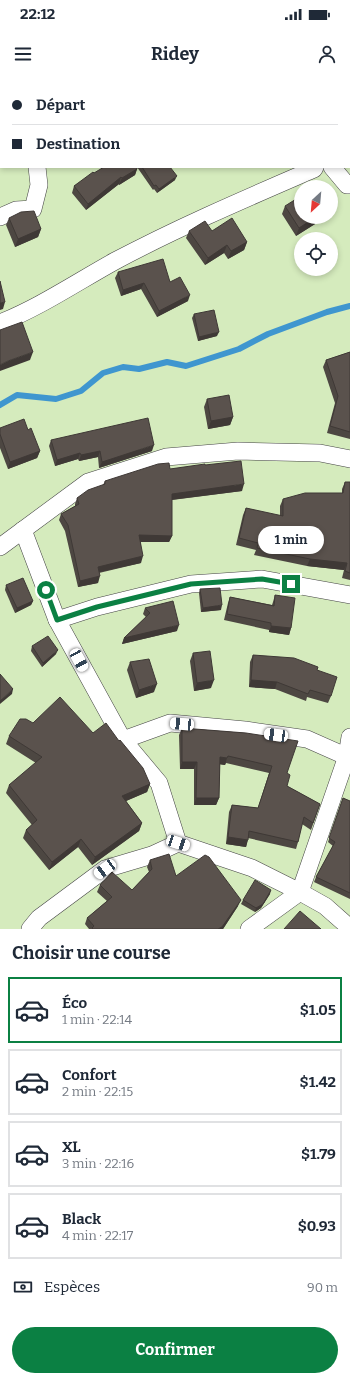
<!DOCTYPE html>
<html lang="fr">
<meta charset="utf-8">
<style>
body{margin:0;font-family:Bitter,serif;background:#f6f6f7;color:#1f2937;height:100vh;display:flex;flex-direction:column;font-size:15px;white-space:nowrap}
*{box-sizing:border-box;margin:0}
p{font-size:13px;color:#747a83}
.icon{flex:none;width:22px;height:22px;fill:none;stroke:currentColor;stroke-width:2;stroke-linecap:round;stroke-linejoin:round}
.map{position:relative;height:849px;overflow:hidden}
.sheet{display:flex;flex-direction:column;background:#fff;flex:1}
.sheet>*{flex:none}
.top-card{position:absolute;left:0px;top:0px;width:350px;height:88px;box-shadow:0 2px 6px #0003;display:grid;align-content:center;height:88px;padding:0 12px;background:#fff}
.needle{width:26px;rotate:206deg}
.tools{position:absolute;left:294px;top:100px;display:grid;gap:8px}
.tools a{display:grid;place-items:center;width:44px;height:44px;border-radius:50%;background:#fff;box-shadow:0 2px 6px #0003;font-size:20px}
.end{position:absolute;width:18px;height:18px;margin:-9px;border:5px solid #0b8043;background:#fff;box-shadow:0 0 0 2px #fff}
.from{border-radius:50%}
.bubble{position:absolute;height:28px;border-radius:14px;background:#fff;box-shadow:0 2px 6px #0003;font-size:13px;font-weight:700;line-height:28px;text-align:center}
.car{position:absolute;width:12px;height:24px;margin:-12px -6px;border-radius:5px;box-shadow:0 0 3px 1px #0007;background:linear-gradient(#fff 24%,#345 0 40%,#fff 0 76%,#345 0 86%,#fff 0)}
.top-card b{display:flex;align-items:center;gap:14px;height:38px;font-size:15px}
.top-card b+b{border-top:1px solid #e0e1e3}
.top-card i{width:10px;height:10px;background:#1f2937}
ul{padding:0;list-style:none}
li{display:flex;align-items:center;gap:12px;height:66px;margin:0 8px 6px;padding:0 4px;border:2px solid #e0e1e3;border-radius:0px}
li div{flex:1}
li b{display:block;font-size:15px}
li em{font-style:normal;font-weight:700}
li.selected{border-color:#0b8043}
li>.icon{width:36px;height:36px;stroke-width:1.5}
h2{padding:0 12px;font-size:18px;line-height:48px}
.pay{display:flex;align-items:center;gap:10px;height:44px;padding:0 12px;font-size:15px}
.pay p{margin-inline-start:auto}
.button{display:flex;gap:8px;margin-top:auto;padding:8px 12px}
.button a{flex:1;height:46px;border-radius:24px;background:#0b8043;color:#fff;font-size:16px;font-weight:700;line-height:46px;text-align:center}
.status{display:flex;justify-content:space-between;align-items:center;height:28px;padding:0 20px;background:#fff;direction:ltr}
.status svg{height:11px;fill:currentColor}
header{display:flex;justify-content:space-between;align-items:center;height:52px;padding:0 12px;background:#fff;font-size:18px;font-weight:700}
.map>svg:first-child{display:block}
.green{fill:#d5ebbd;fill-rule:evenodd}
.lines{fill:none;stroke-linecap:round;stroke-linejoin:round}
.stream{stroke:#3f96cf;stroke-width:6}
.street-casing{stroke:#444;stroke-width:18}
.street{stroke:#fff;stroke-width:17}
.wall{fill:#4d4742}
.shaded-wall{fill:#3f3936}
.building{fill:#5a524d;stroke:#3f3936}
.route{stroke:#0b8043;stroke-width:5}
</style>
<div class="status"><b>22:12</b><svg viewBox="0 0 49 12"><path d="M0 12V9h3v3zM5 12V6h3v6zM10 12V3h3v9zM15 12V0h3v12zM26 1h20v11H26zM47 4h2v5h-2z"/></svg></div>
<header><svg class="icon" aria-label="menu" viewBox="0 0 24 24"><path d="M4 6h16M4 12h16M4 18h16"/></svg>Ridey<svg class="icon" aria-label="person" viewBox="0 0 24 24"><circle cx="12" cy="8" r="4"/><path d="M4 21q1-7 8-7t8 7"/></svg></header>
<div class="map">
<svg width="350" height="849" viewBox="0 0 350 849">
<rect width="100%" height="100%" fill="#fffdf5"/>
<!-- green -->
<path class="green" d="M0 0H350V849H0ZM1 1H349V87H1ZM301 107H331V137H301ZM301 159H331V189H301Z"/>
<g class="lines">
<!-- stream -->
<path class="stream" d="M0 325 17 315 56 319 81 311 103 293 123 287 139 289 167 282 186 286 239 269 268 254 327 232 350 226"/>
<defs>
<g id="street">
<path d="M95 1 97 0"/>
<path d="M0 32 1 33"/>
<path d="M349 36 350 35"/>
<path d="M0 62H1"/>
<path d="M332 87 347 105H350"/>
<path d="M0 137 16 130 33 129 39 105 37 87"/>
<path d="M0 243C40 227 77 202 115 181 179 147 247 118 314 89L315 87"/>
<path d="M23 450 57 540 123 660 159 703 178 763"/>
<path d="M0 467 88 402 166 377 238 371 320 373 350 379"/>
<path d="M57 540 97 527 191 504 262 499 350 515"/>
<path d="M123 660 170 643 245 650 307 659 350 678"/>
<path d="M30 849 39 838 105 789 152 775 178 763 252 788 300 812 325 826 350 848"/>
<path d="M249 849 300 812 347 676 350 657"/>
</g>
</defs>
<!-- street casing -->
<use href="#street" class="street-casing"/>
<!-- street -->
<use href="#street" class="street"/>
</g>
<!-- wall -->
<g class="wall">
<path d="M137 87H170L175 100 157 113 154 109 153 110Z"/>
<path d="M137 89 135 95 119 105V104L86 130 72 113 74 106 94 93Z"/>
<path d="M285 126 301 137H317L315 144 296 156 282 134Z"/>
<path d="M9 138 41 149 38 157 15 167 6 145Z"/>
<path d="M189 151H212L247 162 244 170 228 179 224 173 205 185 186 158Z"/>
<path d="M118 192 170 202 188 221 157 237 141 209 121 216 115 198Z"/>
<path d="M194 234 217 256 198 261 192 238Z"/>
<path d="M350 272V359L327 353 335 323 323 287 326 280Z"/>
<path d="M207 319 233 337 230 345 208 349 204 327Z"/>
<path d="M0 348 28 350 40 371 37 378 8 389 0 368Z"/>
<path d="M51 360 152 371 99 388 98 377 79 381 78 379 55 386 49 366Z"/>
<path d="M205 385 242 411 172 420V456L169 462H141V483L99 493 98 503 78 507 65 451 59 440 61 434 75 426V424L77 418 103 405 105 401 170 389Z"/>
<path d="M345 402H350V500L342 498 344 490 307 486 254 475 256 470 236 465 243 435 246 428 280 436V426L283 419 342 413V409Z"/>
<path d="M6 505 33 521 31 525 15 533 5 510Z"/>
<path d="M200 509 221 530 201 532 199 513Z"/>
<path d="M275 515 291 548 289 555 269 552V550L224 540 228 523 230 517 272 525 273 522Z"/>
<path d="M145 528 177 551 122 564 124 558 146 537 143 534Z"/>
<path d="M32 566 56 574 42 587 31 571Z"/>
<path d="M193 573 211 608 194 611 190 581Z"/>
<path d="M253 575 317 590 331 616 328 623 307 617 306 621 275 609 249 607 250 582Z"/>
<path d="M130 582 154 612 136 618 127 590Z"/>
<path d="M33 643 93 653 119 661 150 704 147 712 126 721 142 743 139 751 92 785 78 767 49 790 23 758 26 750 32 745 6 713 9 705 36 683 6 664 9 656Z"/>
<path d="M182 648 246 653 287 693V706L320 724 311 750 302 744 298 762 296 769 248 758 246 767 226 764 229 732 232 725 258 728 269 693 226 683 225 685 220 684 219 718 216 725H194V689H180L179 655Z"/>
<path d="M343 718 350 721V819L314 802 316 797 333 766 328 762Z"/>
<path d="M150 780 176 796 238 826 223 849H89L85 844 87 838 107 821 97 812 100 805 132 810 149 792 147 787Z"/>
<path d="M270 814 261 828 255 832 241 824 243 820Z"/>
</g>
<!-- shaded-wall -->
<g class="shaded-wall">
<path d="M137 89 135 95 119 105 122 98Z"/>
<path d="M177 96 175 100 157 113 159 109Z"/>
<path d="M121 97 119 104 86 130 88 124Z"/>
<path d="M316 137H317L315 144 296 156 299 148Z"/>
<path d="M41 149 38 157 15 167 18 159Z"/>
<path d="M247 162 244 170 228 179 231 171Z"/>
<path d="M227 165 224 173 205 185 208 178Z"/>
<path d="M144 203 141 209 121 216 123 210Z"/>
<path d="M190 215 188 221 157 237 159 231Z"/>
<path d="M5 222 3 229 0 230V223Z"/>
<path d="M219 252 217 256 198 261 199 257Z"/>
<path d="M33 272 30 280 0 291V285L8 281Z"/>
<path d="M233 337 230 345 208 349 211 341Z"/>
<path d="M154 365 152 371 99 388 102 382Z"/>
<path d="M40 371 37 378 8 389 10 382Z"/>
<path d="M100 371 98 377 79 381 81 375Z"/>
<path d="M80 373 78 379 55 386 57 380Z"/>
<path d="M244 404 242 411 170 420 172 414Z"/>
<path d="M139 455 172 456 169 462H137Z"/>
<path d="M143 476 141 483 95 493 98 487Z"/>
<path d="M310 479 347 483 344 490 307 486Z"/>
<path d="M100 496 98 503 78 507 80 501Z"/>
<path d="M33 521 31 525 15 533 17 528Z"/>
<path d="M222 525 221 530 201 532 203 528Z"/>
<path d="M179 545 177 551 122 564 124 558Z"/>
<path d="M271 546 291 548 289 555 269 552Z"/>
<path d="M58 570 56 574 42 587 43 583Z"/>
<path d="M214 600 211 608 194 611 197 603Z"/>
<path d="M251 600 277 602 275 609 249 607Z"/>
<path d="M157 604 154 612 136 618 139 610Z"/>
<path d="M13 609 12 614 0 624V621Z"/>
<path d="M220 677 227 678 225 685 217 684Z"/>
<path d="M182 682H197L194 689H180Z"/>
<path d="M150 704 147 712 119 724 122 716Z"/>
<path d="M196 718H219L216 725H194Z"/>
<path d="M142 743 139 751 92 785 95 777Z"/>
<path d="M228 757 248 760 246 767 226 764Z"/>
<path d="M81 759 78 767 49 790 52 782Z"/>
<path d="M271 810 270 814 261 828 255 832 256 828Z"/>
<path d="M241 820 238 826 223 849H218Z"/>
</g>
<!-- building -->
<g class="building">
<path d="M228 0H237L236 1H228Z"/>
<path d="M104 87H137V89L122 98 121 97 88 124 74 106 93 92 94 93Z"/>
<path d="M142 87H170L177 96 159 109 156 105 154 106Z"/>
<path d="M301 116V137H316L299 148 285 126Z"/>
<path d="M34 131 41 149 18 159 9 138 21 132Z"/>
<path d="M232 138 247 162 231 171 227 165 208 178 189 151 205 141 212 151Z"/>
<path d="M163 179 170 202 180 197 190 215 159 231 144 203 123 210 118 192Z"/>
<path d="M0 201 5 222 0 223Z"/>
<path d="M214 230 219 252 199 257 194 234Z"/>
<path d="M22 242 33 272 8 281 0 285V250Z"/>
<path d="M350 272V352L330 346 338 316 326 280Z"/>
<path d="M229 315 233 337 211 341 207 319Z"/>
<path d="M148 338 154 365 102 382 100 371 81 375 80 373 57 380 51 360Z"/>
<path d="M24 339 28 350 31 348 40 371 10 382 0 354V348Z"/>
<path d="M241 381 244 404 172 414V456L139 455 143 476 98 487 100 496 80 501 68 445 61 434 79 424 77 418 88 410 105 404V401L158 384 169 383 170 389 205 384V385Z"/>
<path d="M345 402H350V493L345 491 347 483 310 479 257 468 258 463 239 458 246 428 283 436V419L305 413H343Z"/>
<path d="M23 498 33 521 17 528 6 505Z"/>
<path d="M220 508 222 525 203 528 200 509Z"/>
<path d="M275 515 295 518 291 548 271 546V543L227 534 230 517 274 526Z"/>
<path d="M173 521 179 545 124 558 150 533 145 528Z"/>
<path d="M48 556 58 570 43 583 32 566Z"/>
<path d="M210 571 214 600 197 603 193 573Z"/>
<path d="M253 575 294 578 318 587 317 590 337 597 331 616 310 610 308 614 277 602 251 600Z"/>
<path d="M149 579 157 604 139 610 130 582Z"/>
<path d="M0 594 13 609 0 621Z"/>
<path d="M60 617 93 653 106 643 119 661 120 660 143 688 150 704 122 716 142 743 95 777 81 759 52 782 26 750 37 740 9 705 42 677 9 656 20 639H26L33 643Z"/>
<path d="M182 648 246 653 298 661 287 693 290 695 287 706 320 724 313 743 304 737 298 762 249 751 248 760 228 757 232 725 258 728 272 686 228 676 227 678 220 677 219 718H196L197 682H182Z"/>
<path d="M343 718 350 721V813L316 797 335 762 329 758Z"/>
<path d="M169 774 176 796 205 775 209 777 241 820 222 847 218 849H93L92 848 94 846 87 838 112 817 100 805 112 792 132 810 152 789 150 780Z"/>
<path d="M255 800 271 810 263 824 256 828 243 820Z"/>
<path d="M300 831 321 849H284Z"/>
</g>
<g class="lines">
<!-- route -->
<path class="route" d="M46 510 57 540 97 527 191 504 262 499 291 504"/>
</g>
</svg>
<div class="tools">
<a><svg class="needle" viewBox="-14 -14 28 28"><path d="M0-13l5 13h-10z" fill="#e53935"/><path d="M0 13l5-13h-10z" fill="#747a83"/></svg></a>
<a><svg class="icon" aria-label="locate" viewBox="0 0 24 24"><circle cx="12" cy="12" r="6"/><path d="M12 2v4M12 18v4M2 12h4M18 12h4"/></svg></a>
</div>
<i class="end from" style="left:46px;top:510px"></i>
<i class="end" style="left:291px;top:504px"></i>
<div class="bubble" style="left:258px;top:446px;width:66px">1 min</div>
<i class="car" style="left:79px;top:580px;rotate:151deg"></i>
<i class="car" style="left:182px;top:644px;rotate:275deg"></i>
<i class="car" style="left:276px;top:655px;rotate:278deg"></i>
<i class="car" style="left:178px;top:763px;rotate:108deg"></i>
<i class="car" style="left:105px;top:789px;rotate:234deg"></i>
<div class="top-card">
<b><i class="from"></i>Départ</b>
<b><i></i>Destination</b>
</div>
</div>
<section class="sheet">
<h2>Choisir une course</h2>
<ul>
<li class="selected"><svg class="icon" aria-label="car" viewBox="0 0 24 24"><path d="M5 17H2v-5l4-1 3-4h7l3 4 3 1v5h-3M9 17h6M6 11h13"/><circle cx="7" cy="17" r="2"/><circle cx="17" cy="17" r="2"/></svg><div><b>Éco</b><p>1 min · 22:14</p></div><em>$1.05</em></li>
<li><svg class="icon" aria-label="car" viewBox="0 0 24 24"><path d="M5 17H2v-5l4-1 3-4h7l3 4 3 1v5h-3M9 17h6M6 11h13"/><circle cx="7" cy="17" r="2"/><circle cx="17" cy="17" r="2"/></svg><div><b>Confort</b><p>2 min · 22:15</p></div><em>$1.42</em></li>
<li><svg class="icon" aria-label="car" viewBox="0 0 24 24"><path d="M5 17H2v-5l4-1 3-4h7l3 4 3 1v5h-3M9 17h6M6 11h13"/><circle cx="7" cy="17" r="2"/><circle cx="17" cy="17" r="2"/></svg><div><b>XL</b><p>3 min · 22:16</p></div><em>$1.79</em></li>
<li><svg class="icon" aria-label="car" viewBox="0 0 24 24"><path d="M5 17H2v-5l4-1 3-4h7l3 4 3 1v5h-3M9 17h6M6 11h13"/><circle cx="7" cy="17" r="2"/><circle cx="17" cy="17" r="2"/></svg><div><b>Black</b><p>4 min · 22:17</p></div><em>$0.93</em></li>
</ul>
<div class="pay"><svg class="icon" aria-label="cash" viewBox="0 0 24 24"><path d="M3 7h18v10H3z"/><circle cx="12" cy="12" r="2"/></svg>Espèces<p>90 m</p></div>
<div class="button"><a>Confirmer</a></div>
</section>
